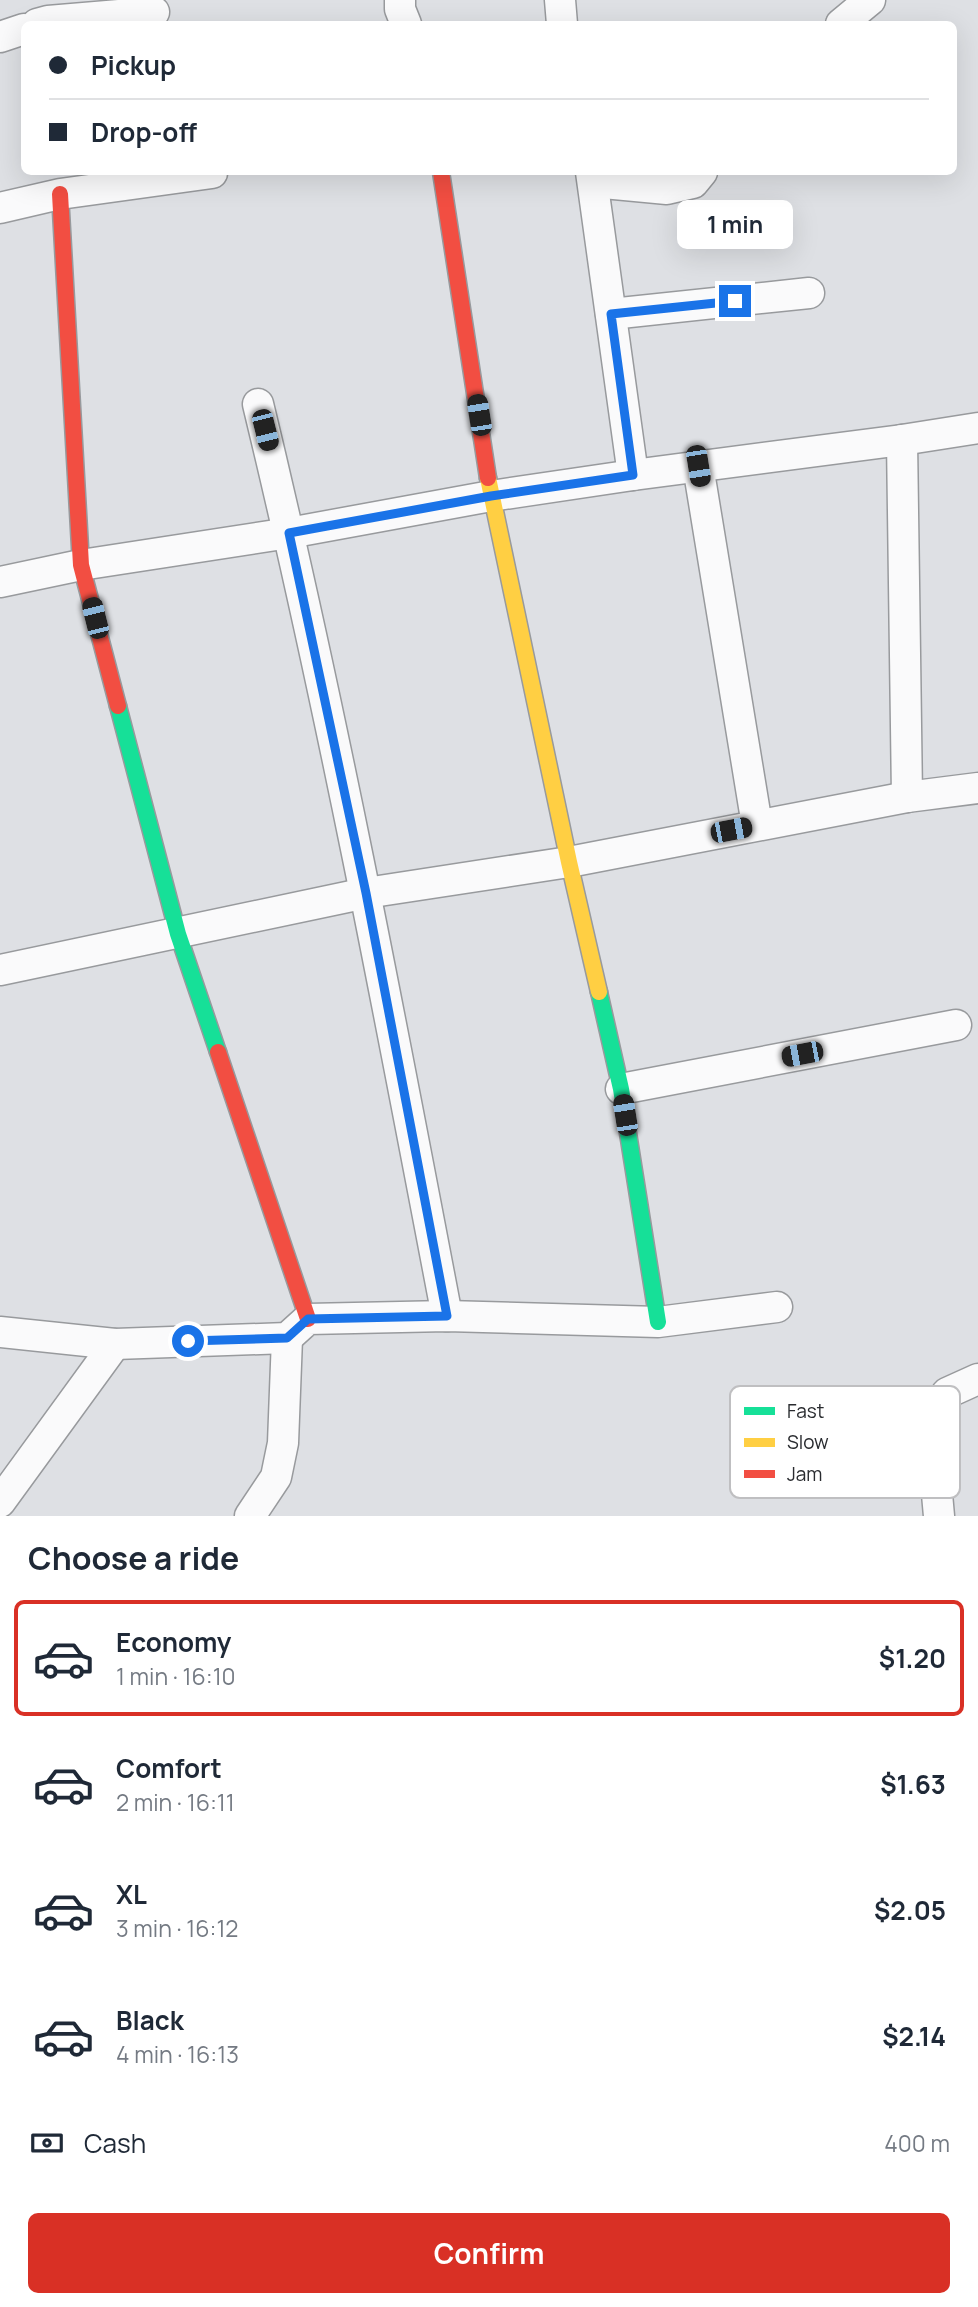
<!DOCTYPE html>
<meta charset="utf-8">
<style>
body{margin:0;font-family:Manrope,sans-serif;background:#f2f2f3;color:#1f2937;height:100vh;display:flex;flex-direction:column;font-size:26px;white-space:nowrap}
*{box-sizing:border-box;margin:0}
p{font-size:23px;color:#747a83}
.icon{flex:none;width:38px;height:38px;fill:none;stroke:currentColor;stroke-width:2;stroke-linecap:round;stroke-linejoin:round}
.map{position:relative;height:1516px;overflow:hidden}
.sheet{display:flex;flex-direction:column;background:#fff;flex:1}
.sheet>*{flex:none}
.banner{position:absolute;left:21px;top:21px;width:936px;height:154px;border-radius:10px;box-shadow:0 7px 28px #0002;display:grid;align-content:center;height:154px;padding:0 28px;background:#fff}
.end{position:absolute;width:32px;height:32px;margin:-16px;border:9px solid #1a73e8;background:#fff;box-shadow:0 0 0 4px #fff}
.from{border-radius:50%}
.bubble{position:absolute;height:49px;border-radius:10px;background:#fff;box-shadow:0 7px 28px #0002;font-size:23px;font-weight:700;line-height:49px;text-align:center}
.car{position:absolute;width:21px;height:42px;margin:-21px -10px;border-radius:9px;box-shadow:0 0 5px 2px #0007;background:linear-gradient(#222 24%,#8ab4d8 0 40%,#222 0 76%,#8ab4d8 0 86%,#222 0)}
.banner b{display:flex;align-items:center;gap:24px;height:66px;font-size:26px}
.banner b+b{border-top:2px solid #e0e1e3}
.banner i{width:18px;height:18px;background:#1f2937}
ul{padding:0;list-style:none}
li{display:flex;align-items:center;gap:21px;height:116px;margin:0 14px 10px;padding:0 14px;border:4px solid transparent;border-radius:10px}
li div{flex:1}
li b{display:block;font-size:26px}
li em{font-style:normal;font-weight:700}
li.selected{border-color:#d93025}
li>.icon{width:63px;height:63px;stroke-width:1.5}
h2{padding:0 28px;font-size:32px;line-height:84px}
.pay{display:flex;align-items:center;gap:18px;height:77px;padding:0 28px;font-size:26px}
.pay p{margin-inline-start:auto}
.action{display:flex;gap:14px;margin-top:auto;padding:14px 28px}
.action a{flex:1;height:80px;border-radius:10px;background:#d93025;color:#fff;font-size:28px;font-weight:700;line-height:80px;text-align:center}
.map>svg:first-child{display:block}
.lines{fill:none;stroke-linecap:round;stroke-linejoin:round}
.street-casing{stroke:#989a9d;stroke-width:33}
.fast-casing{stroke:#989a9d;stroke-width:19}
.slow-casing{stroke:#989a9d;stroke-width:19}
.jam-casing{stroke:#989a9d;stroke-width:19}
.street{stroke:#fafafb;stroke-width:30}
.fast{stroke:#16e098;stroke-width:16}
.slow{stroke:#ffcf43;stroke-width:16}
.jam{stroke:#f24e42;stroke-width:16}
.route{stroke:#1a73e8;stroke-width:9}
.key{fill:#fff;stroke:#bfbfc1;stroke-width:2}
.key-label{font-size:19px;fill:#292b2f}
</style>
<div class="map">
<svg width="978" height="1516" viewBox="0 0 978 1516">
<rect width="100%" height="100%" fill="#dee0e4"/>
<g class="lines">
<defs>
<g id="street">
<path d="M400 0V9L406 24"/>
<path d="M560 0 562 24"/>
<path d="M37 24 48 21 154 12"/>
<path d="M841 24 870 0"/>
<path d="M0 37 24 29"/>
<path d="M591 172 633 475"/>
<path d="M593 182 667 189 693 183 702 172"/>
<path d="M0 208 60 194 212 173"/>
<path d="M611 314 809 293"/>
<path d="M258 404C331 706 389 1011 447 1316"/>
<path d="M902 440 907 797"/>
<path d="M698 466 757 825"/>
<path d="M0 582 81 565 289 533 491 496 633 475 902 440 978 428"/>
<path d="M0 970 366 893 569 862 907 797 978 788"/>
<path d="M621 1089 956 1025"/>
<path d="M0 1332 115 1344 287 1338 308 1319 447 1316 658 1322 777 1307"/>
<path d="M0 1502 115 1344"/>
<path d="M250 1516 276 1477 283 1443 287 1338"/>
<path d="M939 1516 930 1417 947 1393 978 1379"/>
</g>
<g id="fast">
<path d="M118 706 178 934 218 1052"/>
<path d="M599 992 621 1089 658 1322"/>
</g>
<path id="slow" d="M488 478 569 862 599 992"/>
<g id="jam">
<path d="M441 172 488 478"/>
<path d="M60 194 81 565 118 706"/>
<path d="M218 1052 308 1319"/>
</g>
</defs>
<!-- street casing -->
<use href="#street" class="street-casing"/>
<!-- fast casing -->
<use href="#fast" class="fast-casing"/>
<!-- slow casing -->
<use href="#slow" class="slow-casing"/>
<!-- jam casing -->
<use href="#jam" class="jam-casing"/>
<!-- street -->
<use href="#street" class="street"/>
<!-- fast -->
<use href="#fast" class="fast"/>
<!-- slow -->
<use href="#slow" class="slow"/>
<!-- jam -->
<use href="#jam" class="jam"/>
</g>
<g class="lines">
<!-- route -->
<path class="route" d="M188 1341 287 1338 308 1319 447 1316 366 893 289 533 491 496 633 475 611 314 735 301"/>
</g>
<!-- legend -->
<rect x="730" y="1386" width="230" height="112" rx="10" class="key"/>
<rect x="744" y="1407" width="31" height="8" fill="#16e098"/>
<rect x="744" y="1438" width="31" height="9" fill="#ffcf43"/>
<rect x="744" y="1470" width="31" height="8" fill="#f24e42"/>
<g class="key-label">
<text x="787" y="1418">Fast</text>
<text x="787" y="1449">Slow</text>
<text x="787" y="1481">Jam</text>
</g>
</svg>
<i class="end from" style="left:188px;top:1341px"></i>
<i class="end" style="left:735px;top:301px"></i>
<div class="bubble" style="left:677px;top:200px;width:116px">1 min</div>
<i class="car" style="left:479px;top:415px;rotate:351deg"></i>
<i class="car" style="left:265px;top:430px;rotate:166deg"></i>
<i class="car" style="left:698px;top:466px;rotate:171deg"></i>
<i class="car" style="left:95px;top:618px;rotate:346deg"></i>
<i class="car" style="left:731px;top:830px;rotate:79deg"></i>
<i class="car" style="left:802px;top:1054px;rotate:259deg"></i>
<i class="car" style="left:625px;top:1115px;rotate:351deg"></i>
<div class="banner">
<b><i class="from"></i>Pickup</b>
<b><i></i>Drop-off</b>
</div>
</div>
<section class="sheet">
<h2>Choose a ride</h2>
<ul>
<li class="selected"><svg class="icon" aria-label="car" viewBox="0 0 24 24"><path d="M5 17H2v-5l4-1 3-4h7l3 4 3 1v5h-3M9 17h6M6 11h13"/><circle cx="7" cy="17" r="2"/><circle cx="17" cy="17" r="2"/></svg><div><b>Economy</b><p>1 min · 16:10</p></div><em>$1.20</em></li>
<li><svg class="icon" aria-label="car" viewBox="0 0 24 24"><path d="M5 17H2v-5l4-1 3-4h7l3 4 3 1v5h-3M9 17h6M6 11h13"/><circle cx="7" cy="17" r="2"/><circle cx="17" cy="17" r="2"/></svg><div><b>Comfort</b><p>2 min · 16:11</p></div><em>$1.63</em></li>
<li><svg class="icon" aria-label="car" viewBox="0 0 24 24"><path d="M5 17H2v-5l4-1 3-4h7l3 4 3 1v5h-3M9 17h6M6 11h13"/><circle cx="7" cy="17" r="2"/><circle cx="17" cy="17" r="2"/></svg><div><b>XL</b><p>3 min · 16:12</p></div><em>$2.05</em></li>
<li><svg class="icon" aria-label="car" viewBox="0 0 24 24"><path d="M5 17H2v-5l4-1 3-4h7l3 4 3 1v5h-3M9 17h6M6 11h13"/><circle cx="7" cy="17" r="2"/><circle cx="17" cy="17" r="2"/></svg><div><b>Black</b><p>4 min · 16:13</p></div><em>$2.14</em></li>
</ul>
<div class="pay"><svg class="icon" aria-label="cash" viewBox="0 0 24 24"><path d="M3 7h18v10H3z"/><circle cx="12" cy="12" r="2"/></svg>Cash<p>400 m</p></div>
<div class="action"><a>Confirm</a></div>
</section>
